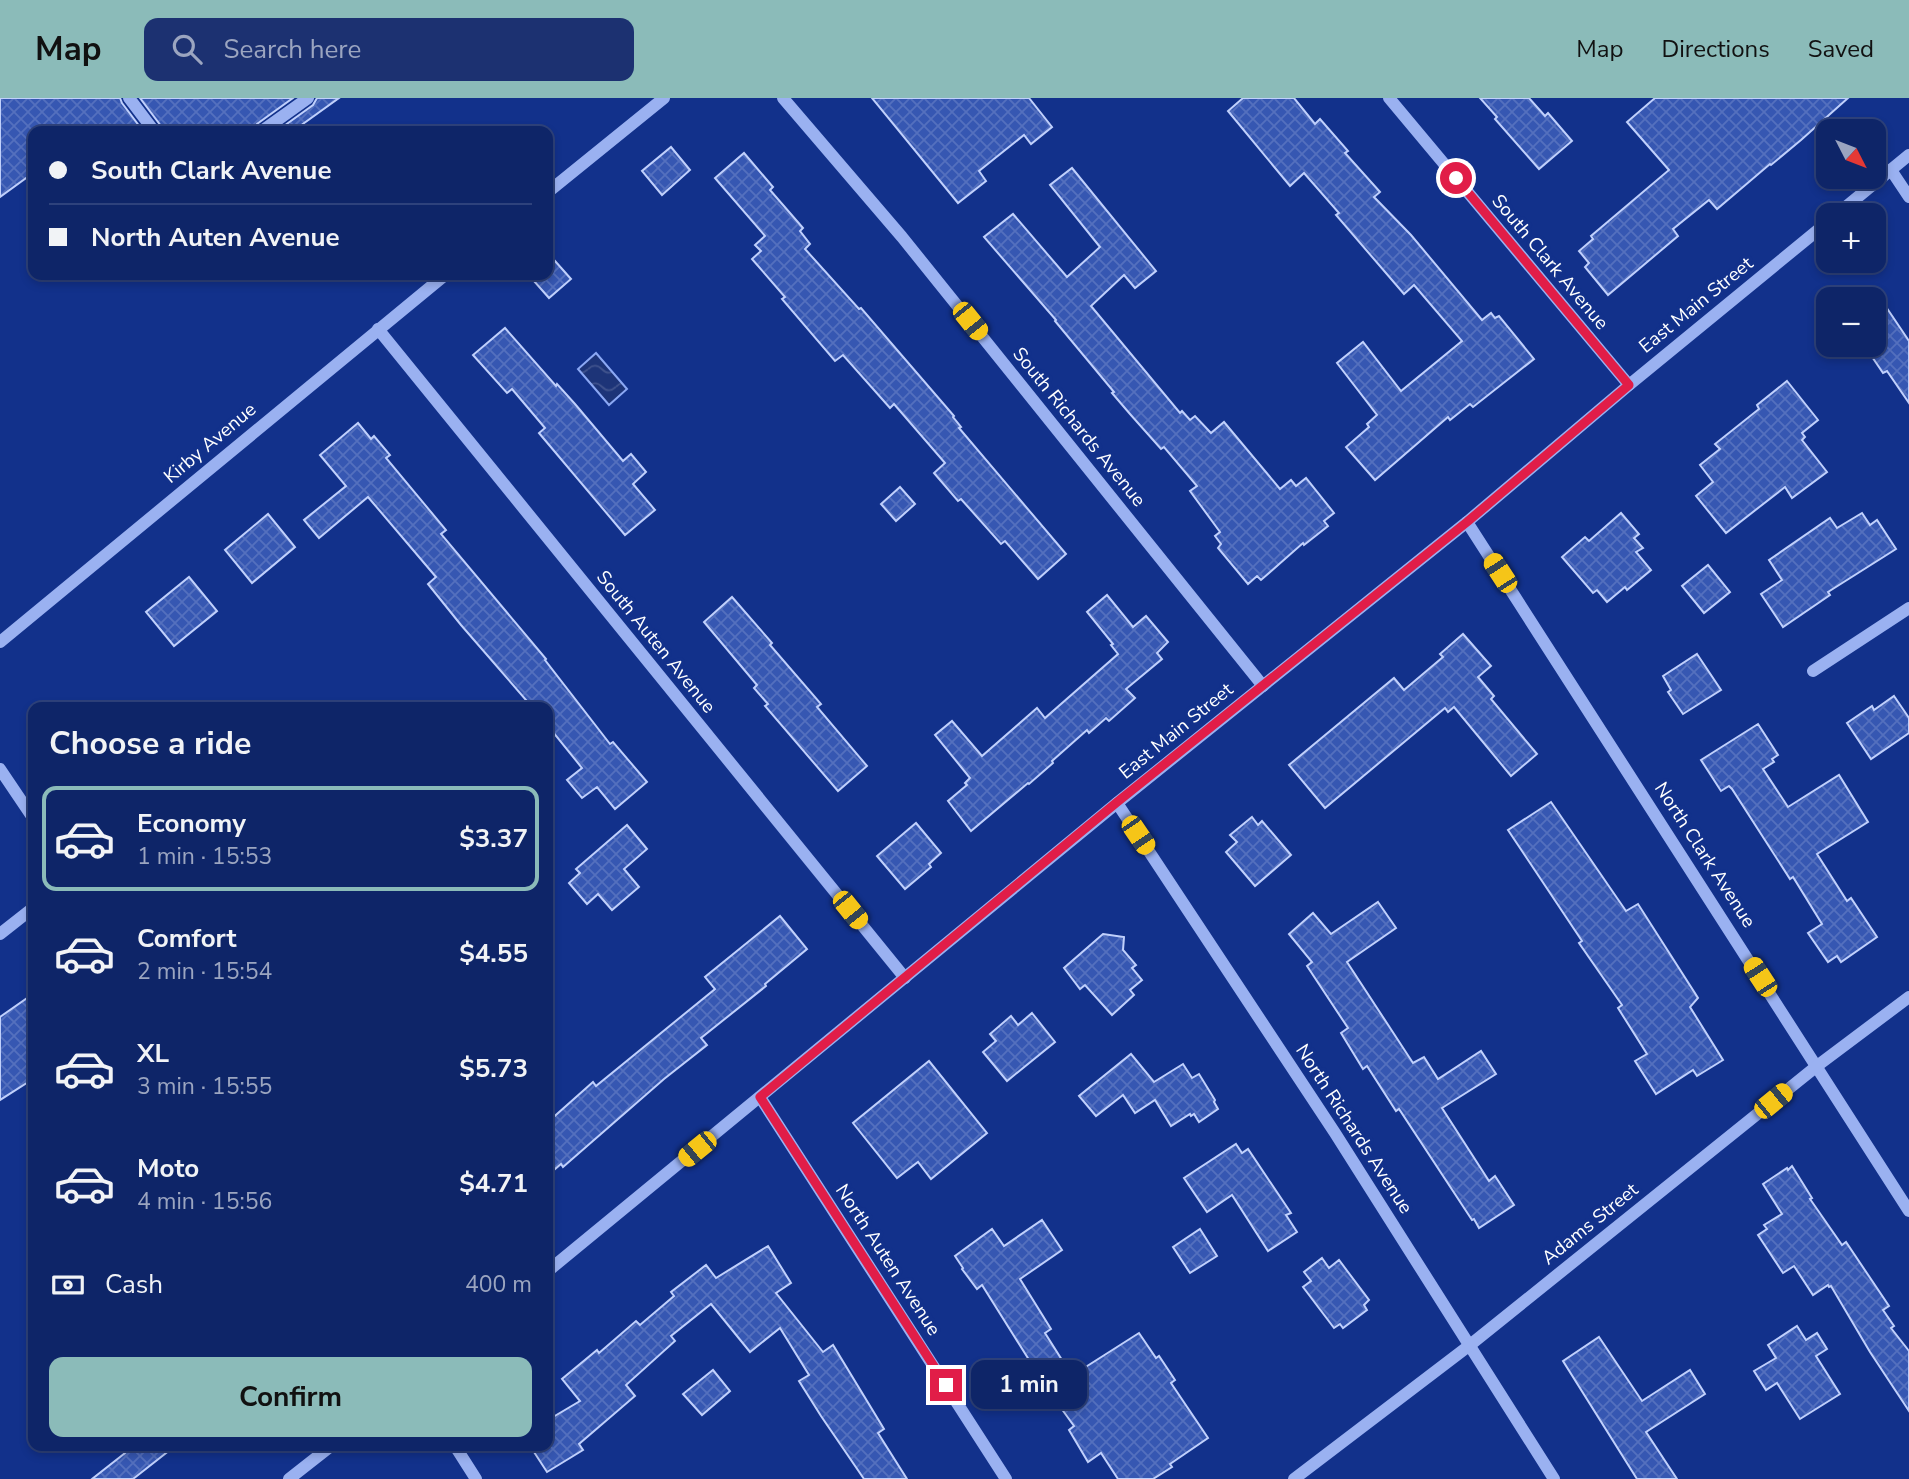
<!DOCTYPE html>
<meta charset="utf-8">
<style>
body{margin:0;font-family:"Nunito Sans",sans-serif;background:#1c3171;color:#f1f3f6;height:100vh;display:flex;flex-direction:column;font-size:26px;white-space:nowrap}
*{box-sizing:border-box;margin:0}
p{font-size:23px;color:#9ba5c0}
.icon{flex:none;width:38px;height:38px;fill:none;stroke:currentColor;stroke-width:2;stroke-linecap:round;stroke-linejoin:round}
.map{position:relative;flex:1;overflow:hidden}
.sheet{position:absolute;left:28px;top:604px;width:525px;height:749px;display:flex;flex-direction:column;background:#0e2568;border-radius:14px;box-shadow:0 4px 10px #0003,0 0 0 2px #2e427c}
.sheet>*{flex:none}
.guide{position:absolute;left:28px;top:28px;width:525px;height:154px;border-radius:14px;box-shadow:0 4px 10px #0003,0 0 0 2px #2e427c;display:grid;align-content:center;height:154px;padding:0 21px;background:#0e2568}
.needle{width:46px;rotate:132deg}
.fabs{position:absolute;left:1816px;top:21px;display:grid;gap:14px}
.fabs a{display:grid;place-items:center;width:70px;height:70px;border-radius:14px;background:#0e2568;box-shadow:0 4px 10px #0003,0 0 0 2px #2e427c;font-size:35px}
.end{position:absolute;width:32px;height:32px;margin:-16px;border:9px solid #e11d48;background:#fff;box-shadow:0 0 0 4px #fff}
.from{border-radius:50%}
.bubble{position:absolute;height:49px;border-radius:14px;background:#0e2568;box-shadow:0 4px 10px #0003,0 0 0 2px #2e427c;font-size:23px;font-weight:700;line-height:49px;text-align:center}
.car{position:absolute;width:21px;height:42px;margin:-21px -10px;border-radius:9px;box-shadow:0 0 5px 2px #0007;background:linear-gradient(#f5c518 24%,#345 0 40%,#f5c518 0 76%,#345 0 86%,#f5c518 0)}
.guide b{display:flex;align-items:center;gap:24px;height:66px;font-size:26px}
.guide b+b{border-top:2px solid #2e427c}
.guide i{width:18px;height:18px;background:#f1f3f6}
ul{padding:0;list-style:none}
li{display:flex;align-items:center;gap:21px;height:105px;margin:0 14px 10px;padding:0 7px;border:4px solid transparent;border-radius:14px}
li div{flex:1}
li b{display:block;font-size:26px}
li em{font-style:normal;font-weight:700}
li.on{border-color:#8bbbb9}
li>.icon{width:63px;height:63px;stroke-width:1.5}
h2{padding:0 21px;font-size:32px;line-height:84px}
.pay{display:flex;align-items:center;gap:18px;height:77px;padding:0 21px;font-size:26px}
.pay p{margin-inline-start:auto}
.primary-button{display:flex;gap:14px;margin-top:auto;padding:14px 21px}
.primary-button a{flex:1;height:80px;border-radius:14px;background:#8bbbb9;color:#111;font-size:28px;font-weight:700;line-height:80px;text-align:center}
header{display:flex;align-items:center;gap:42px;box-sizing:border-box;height:98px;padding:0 35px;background:#8bbbb9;color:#111}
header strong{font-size:33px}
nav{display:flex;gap:38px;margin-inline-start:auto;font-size:24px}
.search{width:490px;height:63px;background:#1c3171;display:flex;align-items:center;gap:18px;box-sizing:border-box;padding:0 24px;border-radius:14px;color:#9ba5c0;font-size:26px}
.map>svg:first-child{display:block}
.water{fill:url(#water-waves);stroke:#8ba8f4;stroke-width:2}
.building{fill:url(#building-cross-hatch);stroke:#c0d0fc;stroke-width:2}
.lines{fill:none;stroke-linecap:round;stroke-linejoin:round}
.minor{stroke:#9ab1f1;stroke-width:12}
.route{stroke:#e11d48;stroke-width:9}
.labels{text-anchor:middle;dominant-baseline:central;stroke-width:7;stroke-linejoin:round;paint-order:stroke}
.street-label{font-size:19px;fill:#fff;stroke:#12318b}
</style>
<header>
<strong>Map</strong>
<div class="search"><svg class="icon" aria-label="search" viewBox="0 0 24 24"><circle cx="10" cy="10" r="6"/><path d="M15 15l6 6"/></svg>Search here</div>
<nav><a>Map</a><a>Directions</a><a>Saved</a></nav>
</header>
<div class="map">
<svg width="1909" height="1381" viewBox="0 0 1909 1381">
<defs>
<pattern id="water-waves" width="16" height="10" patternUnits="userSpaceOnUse" patternTransform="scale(1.75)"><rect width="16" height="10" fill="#1d3478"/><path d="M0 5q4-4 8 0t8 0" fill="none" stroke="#3f528c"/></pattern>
<pattern id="building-cross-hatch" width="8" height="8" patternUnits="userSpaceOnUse" patternTransform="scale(1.75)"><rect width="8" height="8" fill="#3657b2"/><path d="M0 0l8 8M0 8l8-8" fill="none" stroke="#5470be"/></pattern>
</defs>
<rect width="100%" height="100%" fill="#12318b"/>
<!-- water -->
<path class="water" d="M596 255 627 291 609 307 578 271Z"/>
<!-- building -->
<g class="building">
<path d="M0 0H120L122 5 143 33H33V75L0 99Z"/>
<path d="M140 0H293L257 26 253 33H163L161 28Z"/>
<path d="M317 0H339L293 33H277L313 7Z"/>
<path d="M872 0H1029L1052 29 1031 46 1024 37 979 73 986 83 958 105Z"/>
<path d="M1243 0H1294L1315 26 1320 21 1348 53 1345 55 1380 94 1374 99 1411 137 1482 222 1491 215 1495 220 1499 218 1534 261 1473 309 1470 306 1450 322 1448 319 1375 382 1346 349 1369 329 1367 326 1377 317 1337 265 1363 244 1401 293 1462 243 1414 187 1404 196 1336 117 1339 115 1304 75 1290 88 1228 13Z"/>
<path d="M1480 0H1529L1545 18 1548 15 1572 43 1539 71 1495 21 1497 19Z"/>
<path d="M1655 0H1848L1801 42 1771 67 1770 66 1717 111 1709 102 1673 131 1678 138 1608 197 1585 169 1589 165 1579 153 1593 141 1591 138 1669 72 1627 24Z"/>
<path d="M671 49 690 72 662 97 642 73Z"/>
<path d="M744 55 773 89 770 92 803 130 800 133 810 146 805 151 859 211 861 210 954 318 953 319 961 329 959 330 1066 456 1038 481 1005 443 1001 446 961 401 958 403 934 375 945 365 894 306 890 310 843 257 835 263 782 201 785 199 752 161 761 153 755 147 765 138 715 80Z"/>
<path d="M1072 70 1156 173 1135 190 1124 177 1091 208 1180 315 1182 313 1190 322 1195 318 1211 335 1224 324 1280 391 1291 382 1296 388 1306 380 1334 415 1324 423 1328 428 1304 447 1303 445 1261 482 1257 478 1248 486 1218 450 1221 446 1215 438 1220 434 1190 393 1197 388 1164 349 1161 351 1130 316 1112 295 1114 294 1055 223 1056 222 984 139 1013 116 1067 179 1100 149 1050 87Z"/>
<path d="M555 163 571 181 549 200 533 182 540 177H548V170Z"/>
<path d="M1874 191 1909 243V305L1887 273 1883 275 1864 247H1874Z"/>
<path d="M505 230 556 288 557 286 575 306 623 363 631 356 646 374 633 386 655 412 625 437 539 335 545 330 512 291 507 295 473 257Z"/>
<path d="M1787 283 1818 322 1802 335 1805 339 1802 342 1827 374 1792 400 1785 389 1726 435 1696 398 1713 384 1700 367 1720 351 1715 346 1759 311 1757 307Z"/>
<path d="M358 325 371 341 374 338 390 357 386 360 446 432 441 436 546 561 545 562 610 646 613 644 647 684 615 711 597 689 582 700 567 682 582 670 548 628V609H532L461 527 428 486 436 479 368 399 319 440 304 422 346 388 320 357Z"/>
<path d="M900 389 915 406 896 423 881 406Z"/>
<path d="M1621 415 1639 436 1634 440 1643 450 1636 454 1651 472 1627 492 1625 489 1607 504 1597 492 1593 495 1562 459 1585 439 1589 443Z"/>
<path d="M1862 415 1870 427 1877 422 1896 451 1828 494 1830 497 1783 529 1761 496 1782 482 1769 462 1830 420 1837 430Z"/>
<path d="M268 416 295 449 252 485 225 452Z"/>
<path d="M1708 467 1730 494 1704 515 1682 488Z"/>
<path d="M189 479 217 513 174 548 146 514Z"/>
<path d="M1107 497 1133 529 1146 518 1168 544 1157 555 1162 561 1126 591 1135 600 1109 623 1106 620 1089 635 1087 632 1052 663 1053 665 1029 686 1028 685 971 733 948 703 967 687 965 685 970 680 935 637 952 623 982 658 1037 610 1045 620 1118 556 1111 547 1113 546 1087 514Z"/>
<path d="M732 499 772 545 770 547 821 606 817 609 867 668 838 693 765 608 768 606 754 590 757 587 704 524Z"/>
<path d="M1463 536 1491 568 1478 579 1494 598 1491 601 1537 656 1511 678 1454 609 1448 614 1445 610 1325 710 1289 667 1394 580 1404 592 1443 559 1440 556Z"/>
<path d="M1697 556 1721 592 1683 616 1668 594 1671 592 1663 578Z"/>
<path d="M1894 598 1909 620V635L1871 661 1847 625 1872 608 1874 612Z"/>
<path d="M1758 626 1778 657 1772 661 1774 664 1763 671 1788 709 1839 677 1868 724 1817 756 1847 803 1851 800 1877 839 1841 864 1837 858 1828 864 1808 835 1822 826 1793 779 1790 781 1732 691 1729 688 1721 693 1701 662Z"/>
<path d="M1551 704 1626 813 1638 806 1698 900 1690 909 1723 962 1697 978 1693 972 1656 996 1635 963 1647 956 1618 910 1622 907 1579 845 1582 843 1508 732Z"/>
<path d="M1252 719 1258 727 1262 723 1291 757 1255 788 1226 754 1237 744 1230 737Z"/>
<path d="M916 725 941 755 929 766 931 769 905 791 877 758Z"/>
<path d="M627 727 647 751 624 771 639 789 612 812 598 796 587 806 569 785 580 775 576 771Z"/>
<path d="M1378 804 1396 830 1347 864 1413 965 1424 959 1438 981 1481 953 1496 976 1442 1010 1489 1083 1495 1078 1514 1107 1479 1130 1474 1121 1472 1122 1399 1011 1396 1013 1367 968 1363 971 1341 935 1348 930 1307 868 1312 864 1289 836 1313 815 1331 836Z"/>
<path d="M780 818 807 851 765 886 766 888 701 940 707 947 664 981 563 1069 561 1066 548 1077V1024L593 984 596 988 715 891 705 879Z"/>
<path d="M1103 836 1124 839 1123 852 1136 867 1132 870 1142 882 1130 892 1134 897 1112 917 1085 887 1080 891 1064 870Z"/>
<path d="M33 896V981L0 1002V919Z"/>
<path d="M1032 915 1055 944 1007 983 983 954 996 943 990 936 1011 918 1018 927Z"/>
<path d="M1131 956 1154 984 1183 966 1192 980 1199 976 1215 1002 1214 1004 1218 1011 1199 1024 1194 1016 1191 1018 1190 1016 1171 1028 1155 1002 1135 1015 1123 997 1096 1018 1079 998Z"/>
<path d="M929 963 987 1035 931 1081 918 1064 897 1080 853 1025Z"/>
<path d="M1236 1046 1242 1055 1248 1051 1291 1115 1286 1117 1297 1134 1268 1153 1232 1097 1207 1114 1184 1080Z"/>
<path d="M1792 1068 1812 1100 1810 1101 1842 1147 1846 1144 1889 1208 1883 1212 1894 1228 1891 1230 1909 1253V1313L1870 1254 1831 1188 1829 1189 1828 1187 1813 1197 1794 1168 1783 1175 1758 1137 1767 1131 1764 1127 1782 1116 1763 1086 1787 1070 1788 1072Z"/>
<path d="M1042 1122 1062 1152 1020 1181 1051 1231 1045 1235 1069 1273 1080 1266 1084 1270 1139 1235 1156 1260 1159 1258 1175 1282 1171 1285 1208 1340 1170 1366 1172 1369 1153 1381H1118L1101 1355 1088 1364 1069 1332 1074 1328 1048 1292 982 1187 977 1191 962 1171 963 1170 955 1158 992 1131 1004 1148Z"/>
<path d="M1200 1131 1217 1158 1190 1175 1173 1149Z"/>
<path d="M768 1148 791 1185 776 1195 823 1254 833 1247 884 1331 878 1335 907 1381H864L821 1318 799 1283 809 1277 780 1230 750 1254 711 1206 671 1238 675 1243 626 1287 635 1298 579 1346 583 1352 547 1374 532 1351 538 1348H548V1322L580 1303 562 1281 597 1252 599 1255 636 1223 640 1227 674 1198 671 1194 706 1167 716 1180Z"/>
<path d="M1322 1160 1329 1170 1339 1162 1369 1202 1364 1207 1367 1212 1343 1230 1340 1226 1334 1230 1303 1189 1311 1183 1304 1174Z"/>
<path d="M1797 1228 1806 1242 1817 1235 1827 1251 1816 1258 1840 1296 1800 1321 1777 1285 1766 1292 1754 1273 1776 1260 1768 1247Z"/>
<path d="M1599 1239 1642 1303 1690 1272 1705 1296 1646 1334 1677 1381H1637L1563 1263Z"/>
<path d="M713 1272 730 1293 702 1317 683 1296Z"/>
<path d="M134 1348H175L133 1381H92Z"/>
</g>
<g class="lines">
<!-- minor -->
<g class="minor">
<path d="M129 0 154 33"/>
<path d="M783 0 902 139 1263 588"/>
<path d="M1389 0 1629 287"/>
<path d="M262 33 308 0"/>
<path d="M1891 72 1909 99"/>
<path d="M548 94 664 0"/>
<path d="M1836 117 1909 57"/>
<path d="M378 231 905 880"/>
<path d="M1467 424 1909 1113"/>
<path d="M0 544 445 177"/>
<path d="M1813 573 1909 510"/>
<path d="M0 671 33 720"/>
<path d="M1117 705 1335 1035 1554 1381"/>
<path d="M0 836 33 810"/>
<path d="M760 999 1006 1381"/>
<path d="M548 1173 1117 705 1467 424 1629 287 1829 123"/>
<path d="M455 1348 476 1381"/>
<path d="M289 1381 331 1348"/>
<path d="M1294 1381 1470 1247 1817 968 1909 899"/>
</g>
</g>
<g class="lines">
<!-- route -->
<path class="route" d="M946 1287 760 999 1116 705 1467 424 1629 287 1456 80"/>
</g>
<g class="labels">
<!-- street labels -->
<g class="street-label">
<text transform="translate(1550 164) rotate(50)">South Clark Avenue</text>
<text transform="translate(1696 207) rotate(-39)">East Main Street</text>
<text transform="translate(1079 329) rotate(51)">South Richards Avenue</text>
<text transform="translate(210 345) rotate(-40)">Kirby Avenue</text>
<text transform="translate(656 544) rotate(51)">South Auten Avenue</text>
<text transform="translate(1176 633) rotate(-39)">East Main Street</text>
<text transform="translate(1705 757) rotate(57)">North Clark Avenue</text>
<text transform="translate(1354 1031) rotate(57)">North Richards Avenue</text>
<text transform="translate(1590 1126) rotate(-39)">Adams Street</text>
<text transform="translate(888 1162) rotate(57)">North Auten Avenue</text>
</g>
</g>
</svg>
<div class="fabs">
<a><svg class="needle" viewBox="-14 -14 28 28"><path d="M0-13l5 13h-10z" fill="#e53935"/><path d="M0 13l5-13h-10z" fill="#9ba5c0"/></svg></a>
<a>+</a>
<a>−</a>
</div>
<i class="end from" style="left:1456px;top:80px"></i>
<i class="end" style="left:946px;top:1287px"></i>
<div class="bubble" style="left:971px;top:1262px;width:116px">1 min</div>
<i class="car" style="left:970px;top:223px;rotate:141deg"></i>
<i class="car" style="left:1500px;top:475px;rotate:327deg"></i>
<i class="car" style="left:1138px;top:737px;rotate:146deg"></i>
<i class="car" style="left:850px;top:812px;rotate:141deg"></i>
<i class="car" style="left:1760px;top:879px;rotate:327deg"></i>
<i class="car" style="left:1773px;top:1003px;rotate:51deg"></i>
<i class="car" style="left:697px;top:1051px;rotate:231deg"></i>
<div class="guide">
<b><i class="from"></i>South Clark Avenue</b>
<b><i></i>North Auten Avenue</b>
</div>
<section class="sheet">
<h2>Choose a ride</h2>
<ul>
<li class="on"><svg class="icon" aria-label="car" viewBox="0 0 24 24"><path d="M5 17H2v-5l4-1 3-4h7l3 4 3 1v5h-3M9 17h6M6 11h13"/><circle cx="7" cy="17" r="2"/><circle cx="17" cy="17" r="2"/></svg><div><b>Economy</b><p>1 min · 15:53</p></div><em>$3.37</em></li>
<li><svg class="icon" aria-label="car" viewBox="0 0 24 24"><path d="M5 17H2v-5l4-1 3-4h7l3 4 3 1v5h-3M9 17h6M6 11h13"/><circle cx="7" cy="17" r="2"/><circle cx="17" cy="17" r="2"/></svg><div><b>Comfort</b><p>2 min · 15:54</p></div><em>$4.55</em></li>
<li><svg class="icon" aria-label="car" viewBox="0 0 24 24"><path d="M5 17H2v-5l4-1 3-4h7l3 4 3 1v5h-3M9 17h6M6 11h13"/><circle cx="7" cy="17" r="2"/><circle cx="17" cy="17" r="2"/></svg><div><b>XL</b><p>3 min · 15:55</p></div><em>$5.73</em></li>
<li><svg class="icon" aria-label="car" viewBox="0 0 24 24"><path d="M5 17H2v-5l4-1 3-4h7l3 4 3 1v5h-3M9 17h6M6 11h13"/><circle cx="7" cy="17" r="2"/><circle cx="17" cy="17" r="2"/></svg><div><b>Moto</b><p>4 min · 15:56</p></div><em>$4.71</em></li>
</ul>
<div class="pay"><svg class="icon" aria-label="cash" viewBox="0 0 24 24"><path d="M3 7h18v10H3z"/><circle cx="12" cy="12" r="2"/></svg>Cash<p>400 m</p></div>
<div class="primary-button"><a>Confirm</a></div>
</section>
</div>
